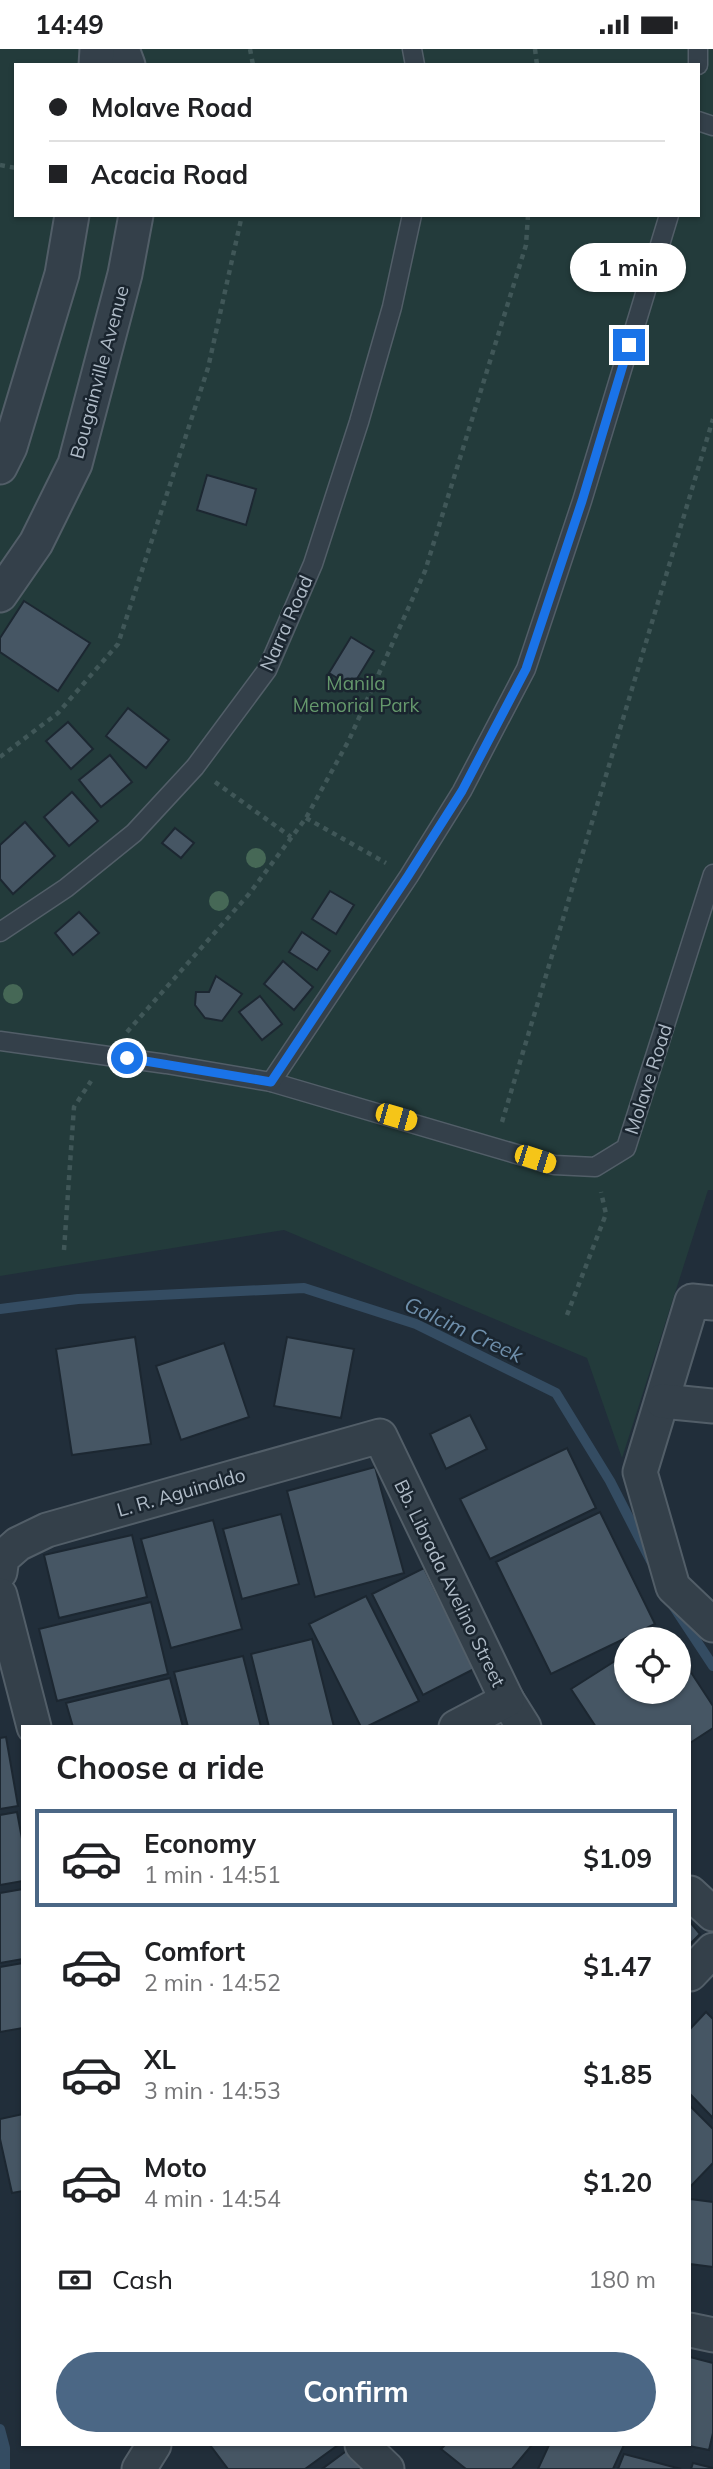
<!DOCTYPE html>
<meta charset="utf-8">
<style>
body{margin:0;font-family:Mulish,sans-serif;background:#f2f2f2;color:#202124;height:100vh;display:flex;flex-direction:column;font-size:26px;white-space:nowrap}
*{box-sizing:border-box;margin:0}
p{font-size:23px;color:#757577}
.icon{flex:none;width:38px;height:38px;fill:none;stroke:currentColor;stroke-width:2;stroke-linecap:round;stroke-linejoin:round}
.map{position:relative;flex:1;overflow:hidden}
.drawer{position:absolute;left:21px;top:1676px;width:670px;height:721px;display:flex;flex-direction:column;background:#fff;border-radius:0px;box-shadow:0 2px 5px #0004}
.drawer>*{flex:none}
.banner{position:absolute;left:14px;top:14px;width:686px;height:154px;border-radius:0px;box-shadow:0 2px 5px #0004;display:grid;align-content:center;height:154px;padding:0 35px;background:#fff}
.controls{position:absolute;left:614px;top:1578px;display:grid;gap:14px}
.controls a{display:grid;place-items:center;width:77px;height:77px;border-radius:50%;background:#fff;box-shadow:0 2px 5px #0004;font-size:35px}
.end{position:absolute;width:32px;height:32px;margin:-16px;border:9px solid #1a73e8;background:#fff;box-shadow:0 0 0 4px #fff}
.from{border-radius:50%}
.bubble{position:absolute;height:49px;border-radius:24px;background:#fff;box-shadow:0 2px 5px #0004;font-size:23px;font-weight:700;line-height:49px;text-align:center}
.car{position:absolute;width:21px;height:42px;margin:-21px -10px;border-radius:9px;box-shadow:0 0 5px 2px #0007;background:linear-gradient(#f5c518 24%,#345 0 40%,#f5c518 0 76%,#345 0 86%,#f5c518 0)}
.banner b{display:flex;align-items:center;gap:24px;height:66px;font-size:26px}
.banner b+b{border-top:2px solid #e0e0e0}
.banner i{width:18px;height:18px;background:#202124}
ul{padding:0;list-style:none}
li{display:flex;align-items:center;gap:21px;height:98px;margin:0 14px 10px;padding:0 21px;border:4px solid transparent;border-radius:0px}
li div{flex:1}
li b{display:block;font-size:26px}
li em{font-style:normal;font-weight:700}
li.current{border-color:#4b6785}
li>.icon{width:63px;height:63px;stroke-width:1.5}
h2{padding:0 35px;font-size:32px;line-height:84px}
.pay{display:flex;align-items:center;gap:18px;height:77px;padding:0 35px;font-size:26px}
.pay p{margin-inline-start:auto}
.cta{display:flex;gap:14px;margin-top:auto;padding:14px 35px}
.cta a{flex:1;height:80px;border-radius:42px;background:#4b6785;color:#fff;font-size:28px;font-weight:700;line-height:80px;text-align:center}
.status{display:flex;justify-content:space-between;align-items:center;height:49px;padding:0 35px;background:#fff;direction:ltr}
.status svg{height:19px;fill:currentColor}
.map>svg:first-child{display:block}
.green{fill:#233b3b;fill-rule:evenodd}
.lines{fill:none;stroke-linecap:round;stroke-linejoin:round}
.stream{stroke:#344c62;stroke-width:10}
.building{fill:#465664;stroke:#1c2731;stroke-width:2}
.lane-casing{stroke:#525e68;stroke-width:21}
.street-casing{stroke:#525e68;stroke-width:37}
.path{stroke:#405758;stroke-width:4.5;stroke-dasharray:5 5;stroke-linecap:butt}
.lane{stroke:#34404a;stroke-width:18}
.street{stroke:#34404a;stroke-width:33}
.tree{fill:#466856}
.route{stroke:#1a73e8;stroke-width:9}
.labels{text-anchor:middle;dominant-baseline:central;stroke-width:5;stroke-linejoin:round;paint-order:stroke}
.street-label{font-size:19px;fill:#afbbc7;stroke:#1a252f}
.park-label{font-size:19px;fill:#65986c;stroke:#1a252f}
.water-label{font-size:21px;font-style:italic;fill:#6f8fab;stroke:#1a252f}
</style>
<div class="status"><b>14:49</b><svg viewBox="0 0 49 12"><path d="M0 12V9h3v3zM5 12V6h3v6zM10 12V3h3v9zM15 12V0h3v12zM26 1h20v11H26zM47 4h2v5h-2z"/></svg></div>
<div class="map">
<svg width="713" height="2420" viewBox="0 0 713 2420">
<rect width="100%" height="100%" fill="#212e3a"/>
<!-- green -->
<path class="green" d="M0 0H713V1141H708L622 1409 587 1309 284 1181 0 1227ZM16 16H698V166H16Z"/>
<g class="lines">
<!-- stream -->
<g class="stream">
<path d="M0 1260 78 1250 304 1239 416 1275 556 1344 610 1432 651 1512"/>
<path d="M674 1558 713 1617"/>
<path d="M0 2380 5 2399V2420"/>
</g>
</g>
<!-- building -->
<g class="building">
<path d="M207 426 256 440 246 476 197 461Z"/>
<path d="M24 552 90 594 58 642 0 603V589Z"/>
<path d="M351 588 374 602 352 638 329 624Z"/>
<path d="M128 659 169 691 146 719 106 687Z"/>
<path d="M68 673 93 700 71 720 46 692Z"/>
<path d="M110 706 132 733 101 758 79 731Z"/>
<path d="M72 743 98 772 69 797 44 768Z"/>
<path d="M25 773 55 807 13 845 0 830V796Z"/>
<path d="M175 779 194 794 181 809 162 794Z"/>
<path d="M330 842 354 856 336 885 312 870Z"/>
<path d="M79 863 99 884 73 906 55 884Z"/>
<path d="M302 883 330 902 317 921 289 903Z"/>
<path d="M283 912 313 938 294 961 264 935Z"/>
<path d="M216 927 242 945 222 972 205 969 195 956 196 943H209Z"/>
<path d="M260 947 282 975 262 991 239 963Z"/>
<path d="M135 1288 151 1395 72 1406 56 1300Z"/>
<path d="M287 1288 354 1300 341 1369 274 1357Z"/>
<path d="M224 1294 249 1368 181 1391 156 1317Z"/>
<path d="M470 1366 487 1400 446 1420 430 1385Z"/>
<path d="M567 1399 596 1459 490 1510 460 1450Z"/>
<path d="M375 1418 404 1524 315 1548 287 1442Z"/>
<path d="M600 1463 655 1575 551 1625 496 1513Z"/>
<path d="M281 1465 299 1535 242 1550 223 1480Z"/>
<path d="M213 1471 242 1580 171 1599 141 1490Z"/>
<path d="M132 1486 147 1548 59 1569 44 1506Z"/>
<path d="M424 1519 474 1620 423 1646 372 1545Z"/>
<path d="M366 1547 419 1652 366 1678H361L309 1575Z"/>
<path d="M151 1553 168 1625 57 1652 39 1580Z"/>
<path d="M664 1581 670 1591H648Z"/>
<path d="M312 1590 334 1678H269L251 1605Z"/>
<path d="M626 1605V1643H679V1605L713 1657V1679L690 1694V1678H596L571 1640Z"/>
<path d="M243 1607 261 1678H188L174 1623Z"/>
<path d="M170 1629 183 1678H73L66 1654Z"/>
<path d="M6 1688 18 1757 0 1760V1689Z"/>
<path d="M17 1763 23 1795V1832L0 1836V1766Z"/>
<path d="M23 1840V1910L0 1914V1844Z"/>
<path d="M690 1873 700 1885 690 1895Z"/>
<path d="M23 1914V1979L0 1983V1918Z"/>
<path d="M706 1963 713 1970V2069L690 2045V1980Z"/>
<path d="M690 2057 713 2080V2114L690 2138Z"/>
<path d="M23 2065V2142L12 2144 0 2090V2070Z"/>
<path d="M690 2150 713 2153V2218L690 2215Z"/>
<path d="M690 2308 713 2314V2384L709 2401 684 2396H690Z"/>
<path d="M210 2396H338L305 2420H228Z"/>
<path d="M445 2396H532L512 2420H466L441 2400Z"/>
<path d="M549 2396H624L613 2420H538Z"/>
<path d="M349 2400 364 2420H322Z"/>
<path d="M624 2405 681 2420H618Z"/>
<path d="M693 2414 713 2419V2420H691Z"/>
</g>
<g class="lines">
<defs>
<g id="lane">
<path d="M412 0 415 16"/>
<path d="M698 16V0"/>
<path d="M698 72 713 77"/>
<path d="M0 883 66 839 134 784 195 718 267 621 313 515 359 373 392 258 412 166"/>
<path d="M0 992 166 1015 271 1033 554 1116 595 1118 626 1099 713 825"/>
<path d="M271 1033 409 827 462 742 526 620 582 452 669 166"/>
</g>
<g id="street">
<path d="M122 0 128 16"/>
<path d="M96 16 97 0"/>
<path d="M0 418 10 398 62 225 72 166"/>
<path d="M0 546 36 494 75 415 125 225 136 166"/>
<path d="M713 1254 692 1252 640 1423 673 1538 713 1576"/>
<path d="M662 1352 713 1357"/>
<path d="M0 1523 2 1509 18 1495 47 1481 380 1387 507 1651 524 1678"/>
<path d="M0 1546 34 1678"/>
<path d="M456 1678 507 1651"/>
<path d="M690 1844 713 1865"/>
<path d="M690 1925 713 1901"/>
<path d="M690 2281 713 2286"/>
<path d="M362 2396 387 2420"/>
<path d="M139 2420 154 2396"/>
</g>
</defs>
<!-- lane casing -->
<use href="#lane" class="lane-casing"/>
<!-- street casing -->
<use href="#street" class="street-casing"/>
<!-- path -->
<g class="path">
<path d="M250 0 253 16"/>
<path d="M535 0 537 16"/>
<path d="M0 116 16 119"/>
<path d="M0 708 58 664 118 595 208 319 242 166"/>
<path d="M215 733 291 788"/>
<path d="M306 769 386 814"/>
<path d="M127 983 249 845 306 769 349 691 425 522 526 196 528 166"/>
<path d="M502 1073 713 370"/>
<path d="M64 1201 74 1058 91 1032"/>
<path d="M567 1266 606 1165 601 1143"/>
</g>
<!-- lane -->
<use href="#lane" class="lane"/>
<!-- street -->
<use href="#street" class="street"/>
</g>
<!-- trees -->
<g class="tree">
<circle cx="256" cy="809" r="10"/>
<circle cx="219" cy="852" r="10"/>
<circle cx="13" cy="945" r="10"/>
</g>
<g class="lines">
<!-- route -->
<path class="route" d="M127 1009 271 1033 408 827 462 742 526 620 582 452 629 296"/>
</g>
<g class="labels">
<!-- street labels -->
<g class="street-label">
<text transform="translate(99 323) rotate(-75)">Bougainville Avenue</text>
<text transform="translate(286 574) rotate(-66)">Narra Road</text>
<text transform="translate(648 1030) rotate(-72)">Molave Road</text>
<text transform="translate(181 1443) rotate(-16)">L. R. Aguinaldo</text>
<text transform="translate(450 1534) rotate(64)">Bb. Librada Avelino Street</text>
</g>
<!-- park labels -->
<g class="park-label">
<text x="356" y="634">Manila<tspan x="356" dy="22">Memorial Park</tspan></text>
</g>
<!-- water labels -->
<g class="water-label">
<text transform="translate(464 1280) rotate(25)">Galcim Creek</text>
</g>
</g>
</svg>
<div class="controls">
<a><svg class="icon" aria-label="locate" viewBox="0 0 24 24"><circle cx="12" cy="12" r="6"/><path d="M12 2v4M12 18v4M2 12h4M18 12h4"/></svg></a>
</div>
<i class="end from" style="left:127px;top:1009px"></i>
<i class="end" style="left:629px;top:296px"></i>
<div class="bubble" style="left:570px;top:194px;width:116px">1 min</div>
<i class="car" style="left:396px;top:1068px;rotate:106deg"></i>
<i class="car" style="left:535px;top:1110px;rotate:108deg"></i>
<div class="banner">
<b><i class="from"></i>Molave Road</b>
<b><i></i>Acacia Road</b>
</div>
<section class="drawer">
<h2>Choose a ride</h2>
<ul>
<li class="current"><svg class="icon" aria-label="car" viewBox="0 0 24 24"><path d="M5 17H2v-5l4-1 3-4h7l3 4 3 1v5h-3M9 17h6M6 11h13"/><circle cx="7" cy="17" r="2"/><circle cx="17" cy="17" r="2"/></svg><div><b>Economy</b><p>1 min · 14:51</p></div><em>$1.09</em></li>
<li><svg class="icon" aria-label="car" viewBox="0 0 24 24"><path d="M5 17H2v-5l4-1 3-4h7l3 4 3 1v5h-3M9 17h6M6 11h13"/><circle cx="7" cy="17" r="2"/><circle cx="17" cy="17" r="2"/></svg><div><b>Comfort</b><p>2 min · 14:52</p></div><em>$1.47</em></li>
<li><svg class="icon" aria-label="car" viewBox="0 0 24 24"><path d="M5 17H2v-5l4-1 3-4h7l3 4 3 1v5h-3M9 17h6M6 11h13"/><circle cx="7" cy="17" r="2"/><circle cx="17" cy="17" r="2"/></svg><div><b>XL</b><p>3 min · 14:53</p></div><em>$1.85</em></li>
<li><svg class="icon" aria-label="car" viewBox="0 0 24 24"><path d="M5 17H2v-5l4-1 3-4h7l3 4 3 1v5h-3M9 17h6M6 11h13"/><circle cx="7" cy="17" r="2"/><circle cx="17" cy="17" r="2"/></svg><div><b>Moto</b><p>4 min · 14:54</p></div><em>$1.20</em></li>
</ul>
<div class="pay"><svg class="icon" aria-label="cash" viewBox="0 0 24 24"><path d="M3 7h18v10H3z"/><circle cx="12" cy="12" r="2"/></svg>Cash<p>180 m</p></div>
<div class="cta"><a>Confirm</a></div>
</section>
</div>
